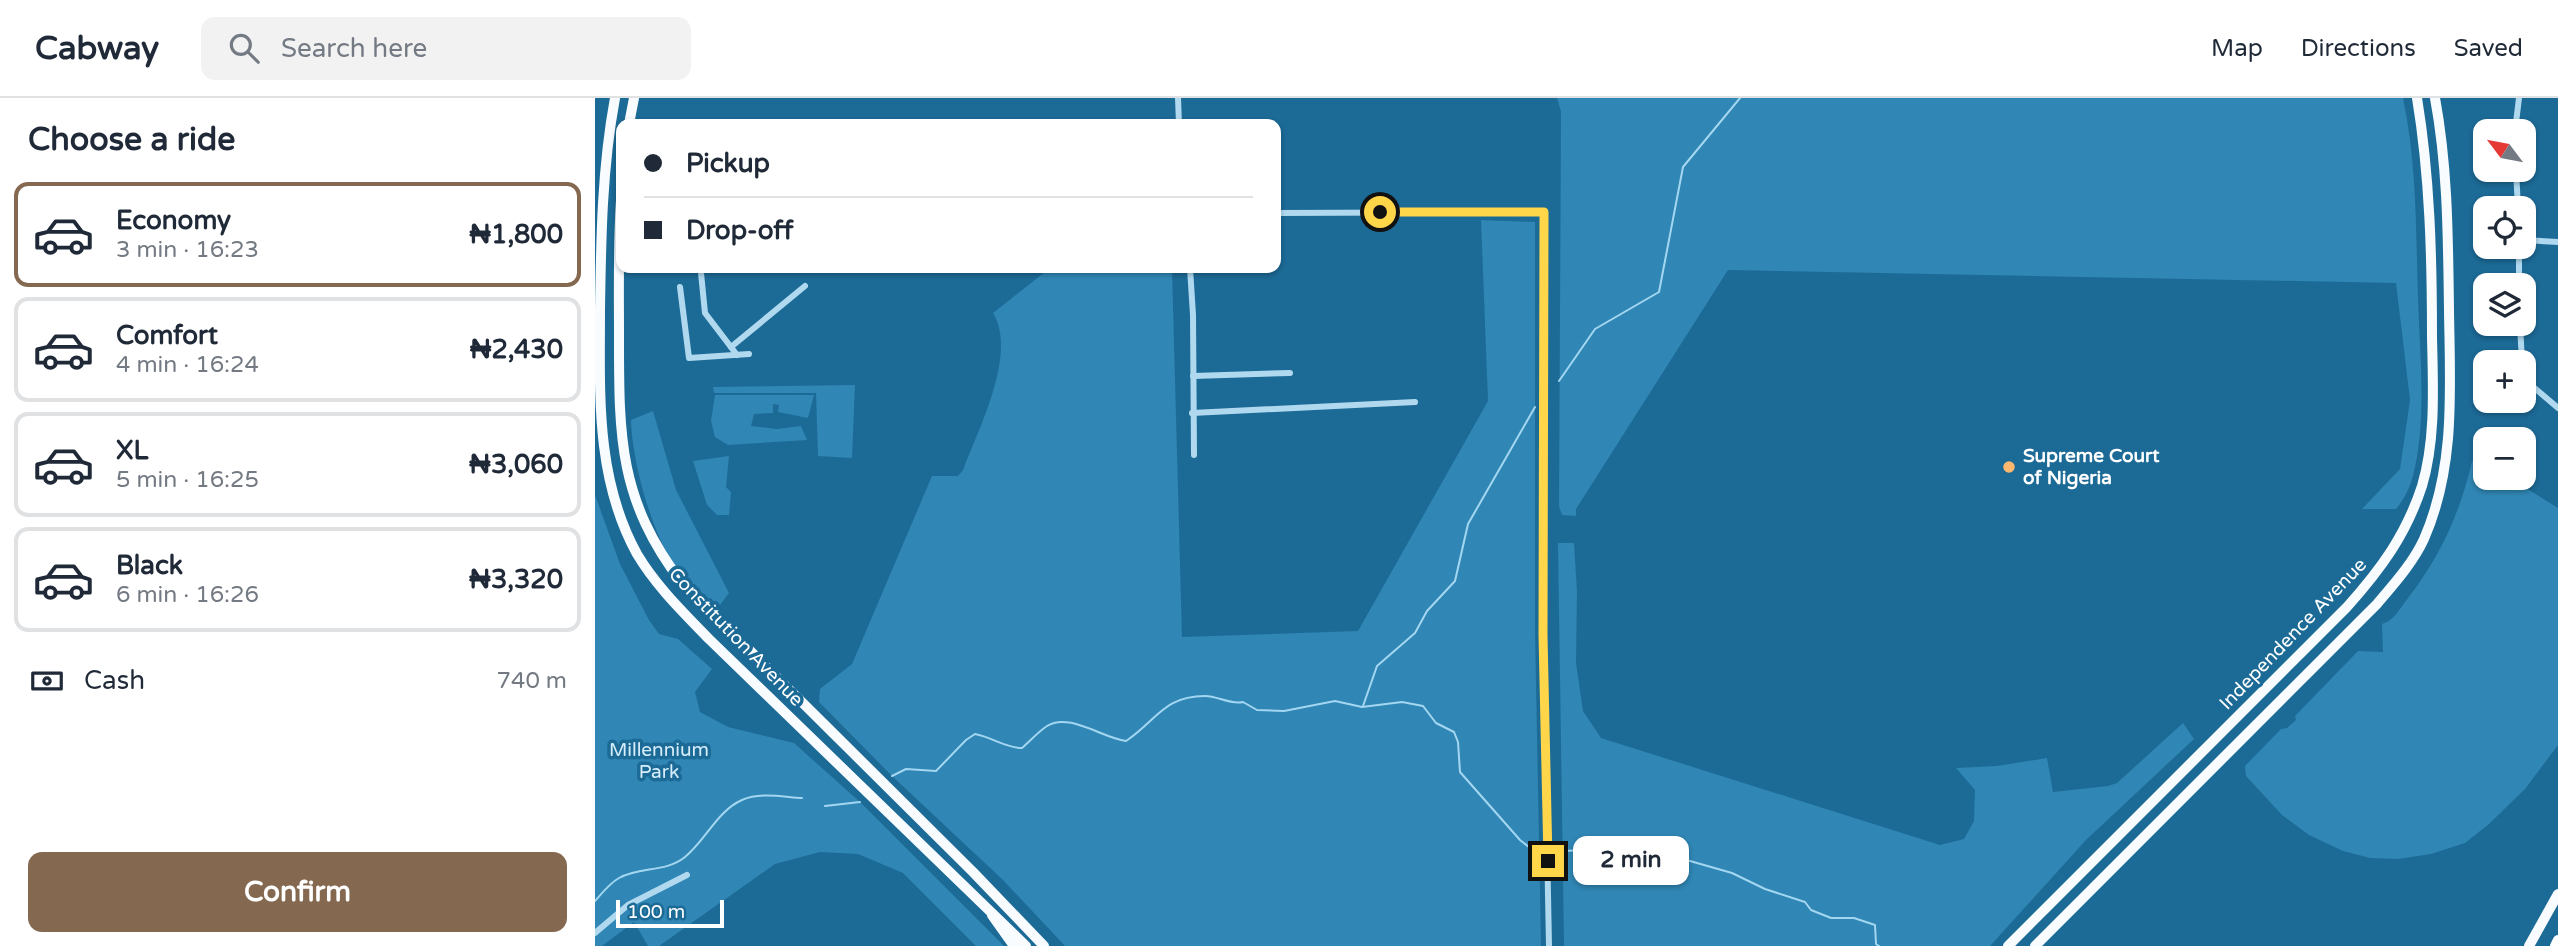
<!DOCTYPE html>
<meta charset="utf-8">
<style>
body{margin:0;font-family:"Varela Round",sans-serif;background:#f2f2f3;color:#1f2937;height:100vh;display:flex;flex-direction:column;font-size:26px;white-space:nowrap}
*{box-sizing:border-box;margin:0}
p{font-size:23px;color:#747a83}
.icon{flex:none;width:38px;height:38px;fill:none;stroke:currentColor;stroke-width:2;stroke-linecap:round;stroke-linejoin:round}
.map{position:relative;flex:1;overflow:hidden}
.sheet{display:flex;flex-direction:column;background:#fff;width:595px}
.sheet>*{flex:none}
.guide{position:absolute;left:21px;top:21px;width:665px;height:154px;border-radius:14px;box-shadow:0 2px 5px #0004;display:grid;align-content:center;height:154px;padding:0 28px;background:#fff}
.needle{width:46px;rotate:302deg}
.controls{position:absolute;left:1878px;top:21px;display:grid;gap:14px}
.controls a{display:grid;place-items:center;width:63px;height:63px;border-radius:14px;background:#fff;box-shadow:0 2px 5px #0004;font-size:35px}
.scale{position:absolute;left:21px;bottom:18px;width:108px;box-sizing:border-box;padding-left:7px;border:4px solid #fff;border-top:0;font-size:19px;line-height:24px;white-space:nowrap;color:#fff;-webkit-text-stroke:5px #1c6a96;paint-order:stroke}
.end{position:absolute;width:32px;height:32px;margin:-16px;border:9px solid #ffd54a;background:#111;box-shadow:0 0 0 4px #111}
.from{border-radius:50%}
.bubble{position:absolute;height:49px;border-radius:14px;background:#fff;box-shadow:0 2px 5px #0004;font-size:23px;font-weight:700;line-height:49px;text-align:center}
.guide b{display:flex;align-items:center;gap:24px;height:66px;font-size:26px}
.guide b+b{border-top:2px solid #e0e1e3}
.guide i{width:18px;height:18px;background:#1f2937}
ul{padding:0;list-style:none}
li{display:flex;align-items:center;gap:21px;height:105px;margin:0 14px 10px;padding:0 14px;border:4px solid #e0e1e3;border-radius:14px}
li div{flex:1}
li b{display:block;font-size:26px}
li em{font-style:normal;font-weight:700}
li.selected{border-color:#846950}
li>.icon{width:63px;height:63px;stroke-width:1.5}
h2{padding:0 28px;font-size:32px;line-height:84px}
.pay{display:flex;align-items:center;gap:18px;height:77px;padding:0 28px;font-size:26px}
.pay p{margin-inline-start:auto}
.cta{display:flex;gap:14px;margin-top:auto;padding:14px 28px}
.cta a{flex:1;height:80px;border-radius:14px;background:#846950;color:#fff;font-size:28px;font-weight:700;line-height:80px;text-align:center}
header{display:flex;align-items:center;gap:42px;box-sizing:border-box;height:98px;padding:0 35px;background:#fff;border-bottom:2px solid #e0e1e3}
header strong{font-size:33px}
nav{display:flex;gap:38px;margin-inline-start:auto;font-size:24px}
.search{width:490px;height:63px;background:#f2f2f3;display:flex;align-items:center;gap:18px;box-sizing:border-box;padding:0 24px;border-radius:14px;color:#747a83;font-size:26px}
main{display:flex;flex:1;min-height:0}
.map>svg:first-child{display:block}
.green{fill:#3086b4}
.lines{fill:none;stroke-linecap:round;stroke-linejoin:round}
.stream{stroke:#a3d7f1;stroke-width:2}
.street{stroke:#b0d9ef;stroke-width:6}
.primary{stroke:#f8fcff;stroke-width:10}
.highway{stroke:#fff;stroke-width:10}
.route{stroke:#ffd54a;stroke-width:9}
.poi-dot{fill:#ffb86e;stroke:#1c6a96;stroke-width:2.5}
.labels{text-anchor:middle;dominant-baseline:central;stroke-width:7;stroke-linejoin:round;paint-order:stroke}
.poi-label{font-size:19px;font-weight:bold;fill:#fff;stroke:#1c6a96;text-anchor:start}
.street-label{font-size:19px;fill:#fff;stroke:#1c6a96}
.park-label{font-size:19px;fill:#d6eefb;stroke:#1c6a96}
</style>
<header>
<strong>Cabway</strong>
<div class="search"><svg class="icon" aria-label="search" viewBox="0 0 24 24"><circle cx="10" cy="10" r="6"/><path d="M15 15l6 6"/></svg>Search here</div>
<nav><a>Map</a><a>Directions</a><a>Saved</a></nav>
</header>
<main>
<section class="sheet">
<h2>Choose a ride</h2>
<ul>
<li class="selected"><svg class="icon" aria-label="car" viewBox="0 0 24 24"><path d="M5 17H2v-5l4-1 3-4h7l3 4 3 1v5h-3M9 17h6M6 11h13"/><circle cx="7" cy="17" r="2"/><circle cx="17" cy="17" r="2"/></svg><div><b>Economy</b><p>3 min · 16:23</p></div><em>₦1,800</em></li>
<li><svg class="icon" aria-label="car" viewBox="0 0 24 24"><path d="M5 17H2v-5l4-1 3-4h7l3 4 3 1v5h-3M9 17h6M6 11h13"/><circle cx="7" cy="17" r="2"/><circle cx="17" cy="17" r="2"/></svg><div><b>Comfort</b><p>4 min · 16:24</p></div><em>₦2,430</em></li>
<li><svg class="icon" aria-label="car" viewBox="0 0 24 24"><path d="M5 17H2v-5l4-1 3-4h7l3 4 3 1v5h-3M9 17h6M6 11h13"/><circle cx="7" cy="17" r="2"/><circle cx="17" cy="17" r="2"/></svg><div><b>XL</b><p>5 min · 16:25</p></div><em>₦3,060</em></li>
<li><svg class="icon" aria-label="car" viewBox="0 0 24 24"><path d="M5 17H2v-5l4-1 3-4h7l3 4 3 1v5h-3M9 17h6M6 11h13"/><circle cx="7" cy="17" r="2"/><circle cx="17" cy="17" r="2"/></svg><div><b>Black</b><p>6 min · 16:26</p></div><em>₦3,320</em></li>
</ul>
<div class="pay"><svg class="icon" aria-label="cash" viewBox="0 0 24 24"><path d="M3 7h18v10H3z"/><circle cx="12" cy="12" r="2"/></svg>Cash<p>740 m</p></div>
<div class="cta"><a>Confirm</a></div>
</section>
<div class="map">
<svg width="1963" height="848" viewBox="0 0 1963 848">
<rect width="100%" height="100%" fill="#1c6a96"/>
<!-- green -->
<g class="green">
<path d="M962 0H1808C1822 66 1821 135 1823 202 1825 259 1832 322 1818 378 1815 389 1809 402 1801 411H1767L1805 371 1815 302 1801 185 1133 172 981 411V418L967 417 964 408 966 14Z"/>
<path d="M886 122 940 124V531L946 848H470L408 782 297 678 224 604 225 591 257 566 337 378H363L368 372C383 332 423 255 398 215L455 170H577L587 539 763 533 893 303Z"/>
<path d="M260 287 257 360 223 358 221 295H119L118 289Z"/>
<path d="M120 297H219L213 320 183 314 184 307 178 306V315L159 316 156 328 182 331 206 328 212 342 133 347 120 339 116 323Z"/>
<path d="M58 313 81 392 134 495 125 507C117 503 107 500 101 494 63 464 37 368 36 322Z"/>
<path d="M134 358 131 389 136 394 134 417H122L112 407 98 363Z"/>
<path d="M1885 361 1890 364V380H1915L1963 410V647L1930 691 1894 726 1870 745 1836 756 1803 761 1775 760 1748 753 1714 737 1687 717 1651 678 1650 668 1686 631 1692 630 1701 622 1700 618 1763 553 1788 554 1787 526C1798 523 1804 512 1810 504 1844 461 1865 416 1877 363Z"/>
<path d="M0 397 25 466 54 522 64 536 83 541 117 571 100 594 105 614 133 629 199 645 265 704 409 848H381L308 775 263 756 225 754 180 766 64 848H53L39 824 7 848H0Z"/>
<path d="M963 445H979L982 494 981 565 988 613 1006 640 1345 747 1369 741 1379 723 1380 692 1361 670 1402 668 1452 660 1458 694 1513 688 1522 685 1588 625 1599 641 1491 742 1395 848H969Z"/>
</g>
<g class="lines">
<!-- stream -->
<g class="stream">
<path d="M964 283 1000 231 1064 194 1088 69 1145 0"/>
<path d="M768 608 782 568 820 535 832 513 860 483 873 426 940 309"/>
<path d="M297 678 311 671 341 673 371 642 380 636C397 639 410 650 427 650 435 643 443 634 452 628 474 614 507 640 531 643 562 622 569 598 610 598 623 598 635 607 648 604L662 612 689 613 740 603 767 609 807 604 828 608 841 625 859 634 863 644 865 674 925 742 939 753H949"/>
<path d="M230 708 265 704"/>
<path d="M955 753 1018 752 1095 763 1137 775 1170 791 1210 804 1216 812 1236 820H1259L1280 827 1281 846 1284 848"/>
<path d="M0 803C7 795 15 785 24 780 45 768 70 775 90 759 111 742 122 713 147 702 165 694 188 699 207 700"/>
</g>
<!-- street -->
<g class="street">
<path d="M583 0 584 26"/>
<path d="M1920 33 1924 0"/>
<path d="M1921 72 1923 110"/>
<path d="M681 115 949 114 948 537 954 848"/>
<path d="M1928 142 1963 144"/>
<path d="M1924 149V187"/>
<path d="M108 170 106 175 110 215 142 257"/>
<path d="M595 170 598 217 599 357"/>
<path d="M85 189 94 260 154 256"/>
<path d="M1925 226 1927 264"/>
<path d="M136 249 210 188"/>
<path d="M1928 270 1936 287 1963 310"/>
<path d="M598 278 695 275"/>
<path d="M597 315 820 304"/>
<path d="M0 835 33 807 92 777"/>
</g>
<!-- primary -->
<g class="primary">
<path d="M20 0C7 70 6 140 5 212 5 295 0 380 42 456 61 488 88 514 114 541L431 848"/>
<path d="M34 26 39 0"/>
<path d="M26 102C23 147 24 192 24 236 24 338 23 401 87 485L378 774 449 848"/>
<path d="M397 817 419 848"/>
<path d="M1413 848 1752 509C1786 471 1811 437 1827 388 1841 341 1838 288 1837 239 1837 159 1835 79 1822 0"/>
<path d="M1440 848 1782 506C1799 486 1818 465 1829 441 1861 368 1855 290 1854 212 1853 141 1853 70 1840 0"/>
<path d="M1934 848 1963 796"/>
</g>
<!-- highway -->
<path class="highway" d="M1960 848 1963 842"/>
</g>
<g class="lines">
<!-- route -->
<path class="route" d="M785 114H949L948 537 953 763"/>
</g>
<!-- markers -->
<circle class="poi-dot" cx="1414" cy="369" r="7"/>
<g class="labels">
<!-- poi labels -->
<g class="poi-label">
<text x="1428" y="358">Supreme Court<tspan x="1428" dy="22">of Nigeria</tspan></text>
</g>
<!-- street labels -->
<g class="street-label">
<text transform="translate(1698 536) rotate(-46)">Independence Avenue</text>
<text transform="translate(141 539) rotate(46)">Constitution Avenue</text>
</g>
<!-- park labels -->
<g class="park-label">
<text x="64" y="652">Millennium<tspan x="64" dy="22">Park</tspan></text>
</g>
</g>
</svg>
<div class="controls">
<a><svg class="needle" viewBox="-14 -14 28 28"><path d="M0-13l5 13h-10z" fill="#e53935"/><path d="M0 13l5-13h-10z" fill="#747a83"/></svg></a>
<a><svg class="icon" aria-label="locate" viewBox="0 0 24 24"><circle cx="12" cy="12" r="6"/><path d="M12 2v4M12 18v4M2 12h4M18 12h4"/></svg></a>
<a><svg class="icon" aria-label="layers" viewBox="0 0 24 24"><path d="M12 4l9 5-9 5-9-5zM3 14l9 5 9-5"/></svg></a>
<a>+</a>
<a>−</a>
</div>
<div class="scale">100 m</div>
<i class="end from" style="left:785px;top:114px"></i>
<i class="end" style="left:953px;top:763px"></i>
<div class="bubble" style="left:978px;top:738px;width:116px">2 min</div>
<div class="guide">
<b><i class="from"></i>Pickup</b>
<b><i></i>Drop-off</b>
</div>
</div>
</main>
